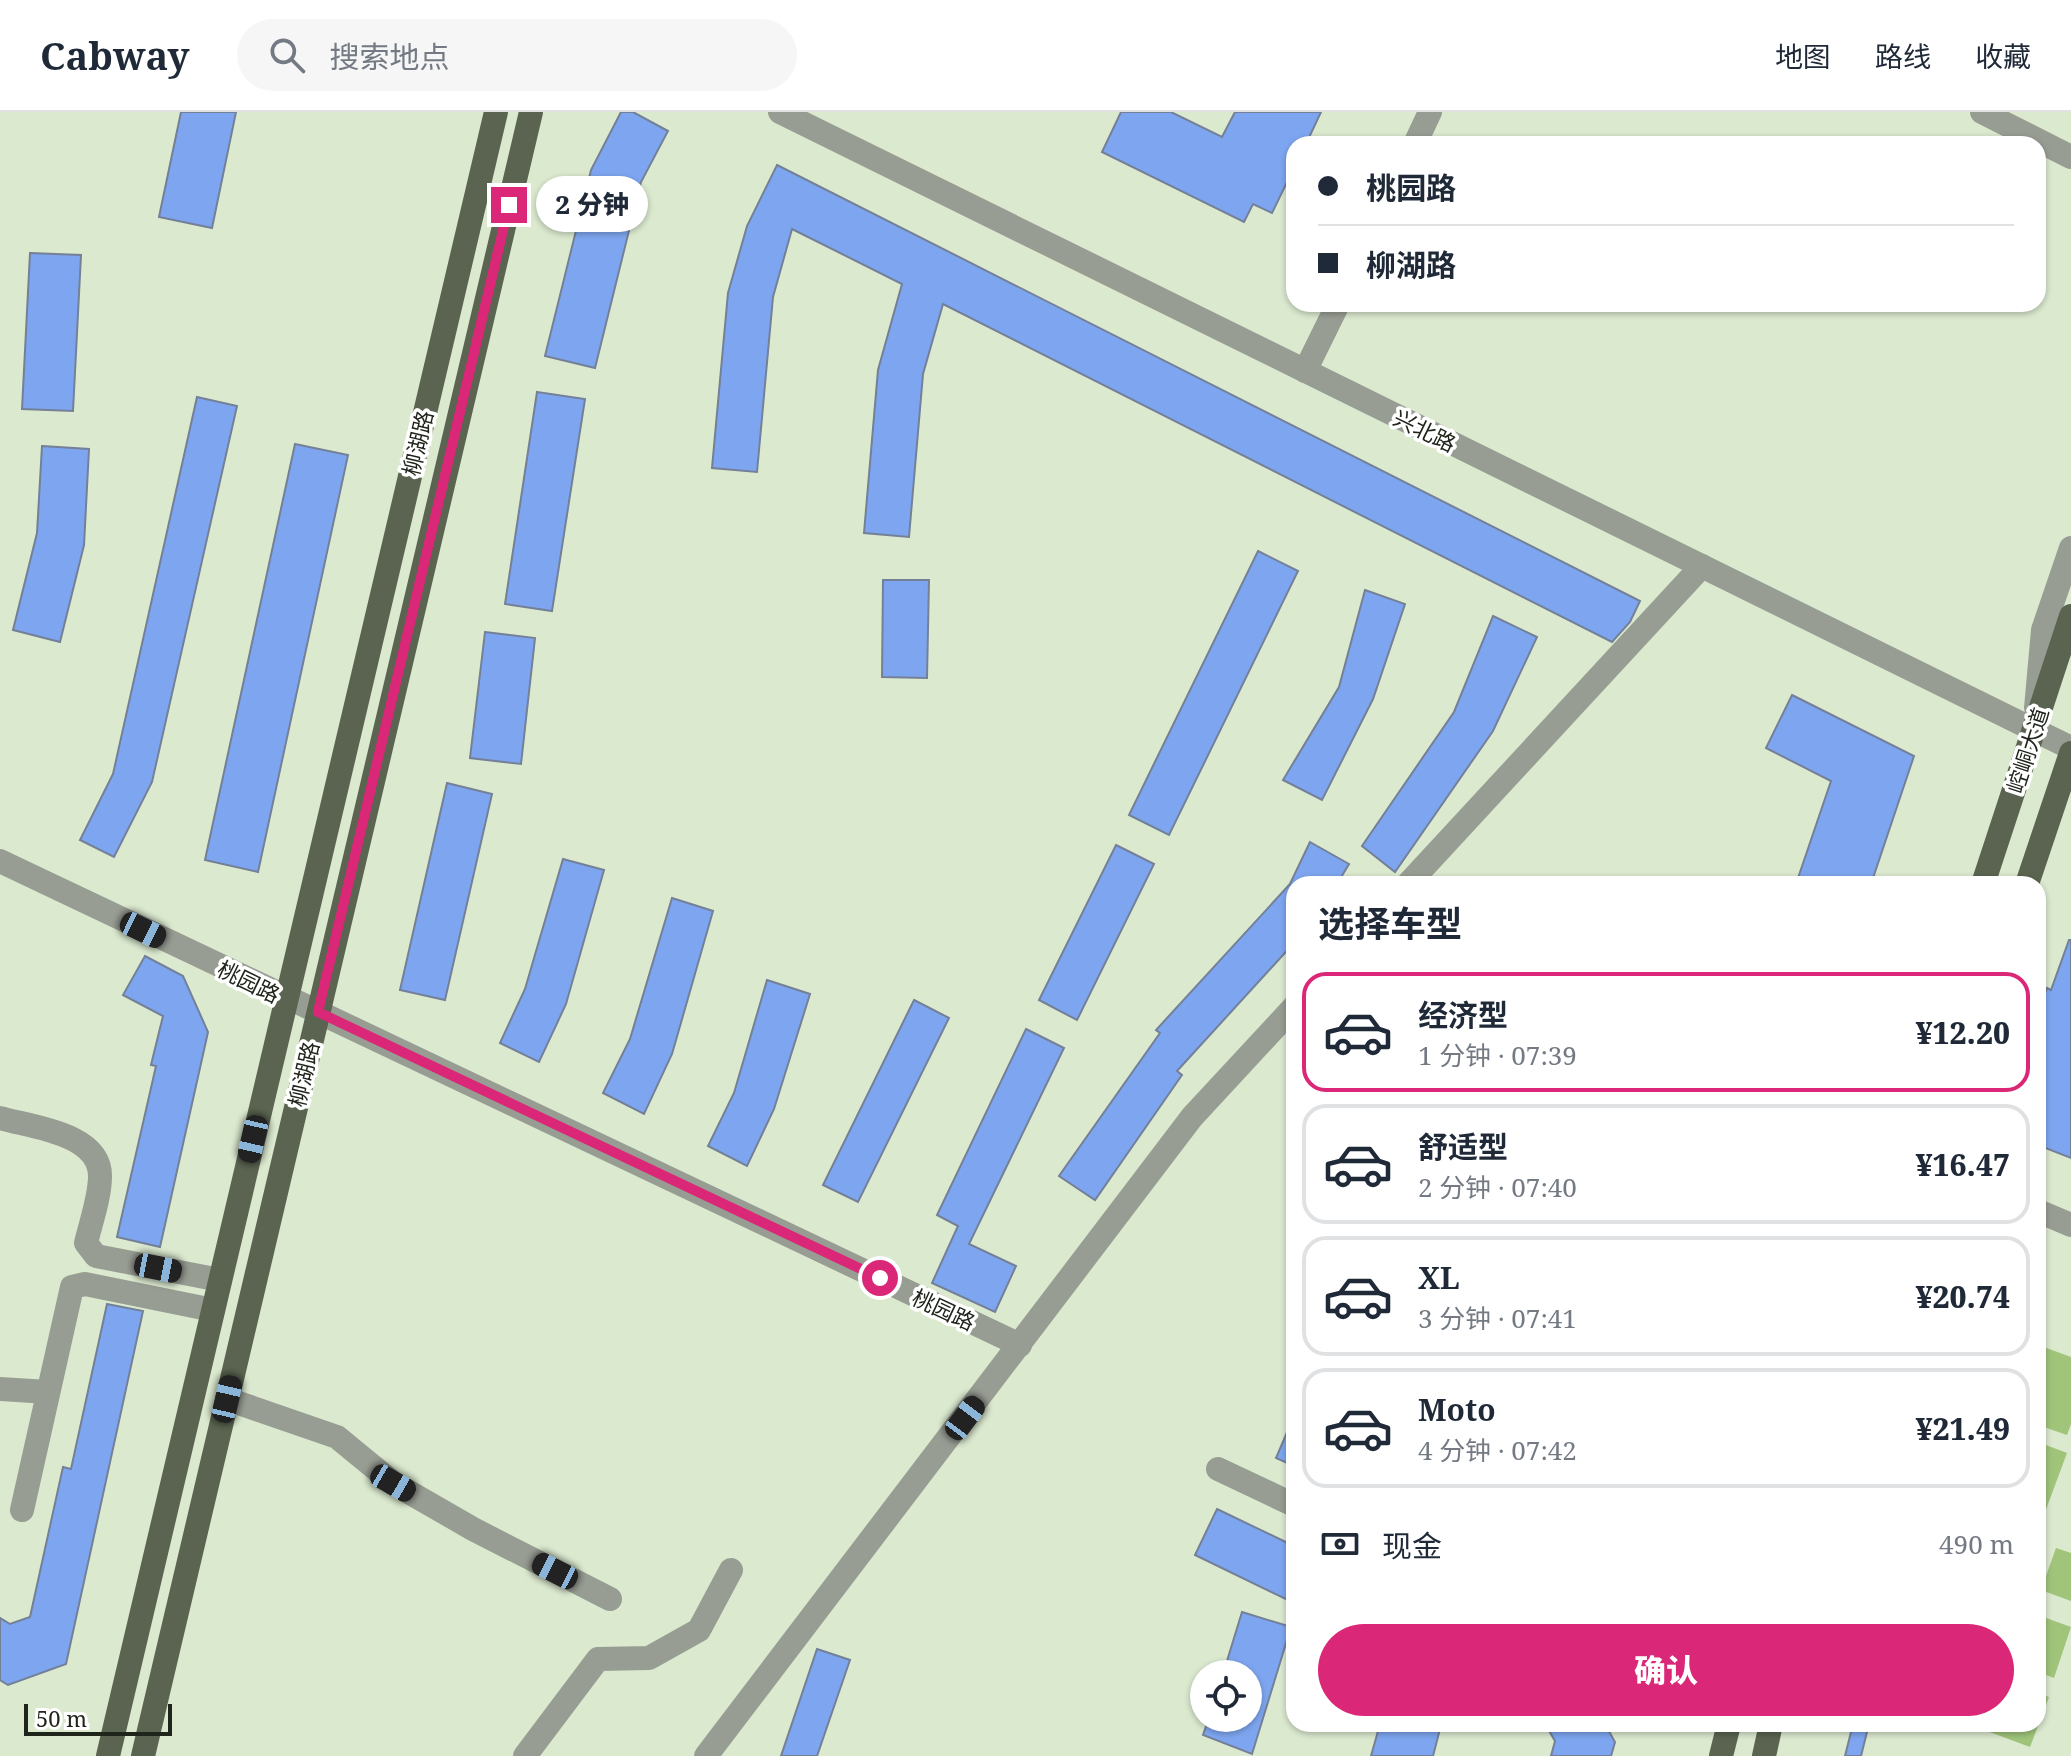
<!DOCTYPE html>
<html lang="zh">
<meta charset="utf-8">
<style>
body{margin:0;font-family:"Noto Serif","Noto Sans SC",serif;background:#f6f6f7;color:#1f2937;height:100vh;display:flex;flex-direction:column;font-size:30px;white-space:nowrap}
*{box-sizing:border-box;margin:0}
p{font-size:26px;color:#747a83}
.icon{flex:none;width:44px;height:44px;fill:none;stroke:currentColor;stroke-width:2;stroke-linecap:round;stroke-linejoin:round}
.map{position:relative;flex:1;overflow:hidden}
.panel{position:absolute;left:1286px;top:764px;width:760px;height:856px;display:flex;flex-direction:column;background:#fff;border-radius:24px;box-shadow:0 2px 6px #0004}
.panel>*{flex:none}
.banner{position:absolute;left:1286px;top:24px;width:760px;height:176px;border-radius:24px;box-shadow:0 2px 6px #0004;display:grid;align-content:center;height:176px;padding:0 32px;background:#fff}
.fabs{position:absolute;left:1190px;top:1548px;display:grid;gap:16px}
.fabs a{display:grid;place-items:center;width:72px;height:72px;border-radius:50%;background:#fff;box-shadow:0 2px 6px #0004;font-size:40px}
.scale{position:absolute;left:24px;bottom:20px;width:148px;box-sizing:border-box;padding-left:8px;border:4px solid #20251c;border-top:0;font-size:22px;line-height:28px;white-space:nowrap;color:#20251c;-webkit-text-stroke:6px #fff;paint-order:stroke}
.end{position:absolute;width:36px;height:36px;margin:-18px;border:10px solid #db2777;background:#fff;box-shadow:0 0 0 4px #fff}
.from{border-radius:50%}
.bubble{position:absolute;height:56px;border-radius:28px;background:#fff;box-shadow:0 2px 6px #0004;font-size:26px;font-weight:800;line-height:56px;text-align:center}
.car{position:absolute;width:24px;height:48px;margin:-24px -12px;border-radius:10px;box-shadow:0 0 6px 2px #0007;background:linear-gradient(#222 24%,#8ab4d8 0 40%,#222 0 76%,#8ab4d8 0 86%,#222 0)}
.banner b{display:flex;align-items:center;gap:28px;height:76px;font-size:30px}
.banner b+b{border-top:2px solid #e0e1e3}
.banner i{width:20px;height:20px;background:#1f2937}
ul{padding:0;list-style:none}
li{display:flex;align-items:center;gap:24px;height:120px;margin:0 16px 12px;padding:0 16px;border:4px solid #e0e1e3;border-radius:24px}
li div{flex:1}
li b{display:block;font-size:30px}
li em{font-style:normal;font-weight:800}
li.on{border-color:#db2777}
li>.icon{width:72px;height:72px;stroke-width:1.5}
h2{padding:0 32px;font-size:36px;line-height:96px}
.pay{display:flex;align-items:center;gap:20px;height:88px;padding:0 32px;font-size:30px}
.pay p{margin-inline-start:auto}
.primary-button{display:flex;gap:16px;margin-top:auto;padding:16px 32px}
.primary-button a{flex:1;height:92px;border-radius:48px;background:#db2777;color:#fff;font-size:32px;font-weight:800;line-height:92px;text-align:center}
header{display:flex;align-items:center;gap:48px;box-sizing:border-box;height:112px;padding:0 40px;background:#fff;border-bottom:2px solid #e0e1e3}
header strong{font-size:38px}
nav{display:flex;gap:44px;margin-inline-start:auto;font-size:28px}
.search{width:560px;height:72px;background:#f6f6f7;display:flex;align-items:center;gap:20px;box-sizing:border-box;padding:0 28px;border-radius:44px;color:#747a83;font-size:30px}
.map>svg:first-child{display:block}
.green{fill:#9fc47a}
.building{fill:#7ea6f0;stroke:#738097;stroke-width:2}
.lines{fill:none;stroke-linecap:round;stroke-linejoin:round}
.minor{stroke:#989d93;stroke-width:24}
.major{stroke:#5a6450;stroke-width:24}
.route{stroke:#db2777;stroke-width:10}
.labels{text-anchor:middle;dominant-baseline:central;stroke-width:7;stroke-linejoin:round;paint-order:stroke}
.street-label{font-size:22px;fill:#20251c;stroke:#fff}
</style>
<header>
<strong>Cabway</strong>
<div class="search"><svg class="icon" aria-label="search" viewBox="0 0 24 24"><circle cx="10" cy="10" r="6"/><path d="M15 15l6 6"/></svg>搜索地点</div>
<nav><a>地图</a><a>路线</a><a>收藏</a></nav>
</header>
<div class="map">
<svg width="2071" height="1644" viewBox="0 0 2071 1644">
<rect width="100%" height="100%" fill="#dbe9cf"/>
<!-- green -->
<g class="green">
<path d="M2041 1234 2071 1245V1312L2067 1323 2038 1313Z"/>
<path d="M2038 1330 2067 1341 2038 1419Z"/>
<path d="M2056 1436 2071 1441V1489L2041 1478Z"/>
<path d="M2038 1503 2071 1515 2054 1566 2038 1560Z"/>
<path d="M2038 1581 2049 1585 2030 1635 1968 1612H2038Z"/>
</g>
<!-- building -->
<g class="building">
<path d="M181 0H236L212 116 159 105Z"/>
<path d="M621 0H633L668 19 641 70 595 256 545 244 591 58Z"/>
<path d="M1121 0H1171L1222 25 1235 0H1321L1306 32H1294V56L1272 101 1253 92 1244 110 1102 40Z"/>
<path d="M777 53 1640 489 1630 510 1612 530 943 192 923 262 909 425 864 421 878 258 902 172 792 117 773 185 757 360 712 356 728 181 747 114Z"/>
<path d="M30 141 81 143 73 299 22 297Z"/>
<path d="M537 280 585 287 552 499 505 492Z"/>
<path d="M197 285 237 294 152 670 114 745 80 728 113 662Z"/>
<path d="M295 332 348 343 258 760 205 748Z"/>
<path d="M42 334 89 337 84 433 60 530 13 518 37 421Z"/>
<path d="M1258 439 1298 459 1169 723 1129 703Z"/>
<path d="M883 468H929L927 566 882 565Z"/>
<path d="M1365 478 1405 492 1373 587 1322 688 1283 668 1339 575Z"/>
<path d="M1493 504 1537 525 1493 619 1395 760 1362 734 1454 600Z"/>
<path d="M485 520 535 526 521 652 470 646Z"/>
<path d="M1792 583 1914 644 1871 772H1796L1831 669 1766 636Z"/>
<path d="M447 671 492 682 445 888 400 878Z"/>
<path d="M1310 730 1349 752 1337 772H1294V831L1177 959 1182 963 1095 1088 1059 1064 1160 921 1156 918 1290 772Z"/>
<path d="M1116 733 1154 752 1077 908 1039 888Z"/>
<path d="M563 747 604 758 566 892 539 950 500 931 525 877Z"/>
<path d="M672 786 713 799 672 942 644 1002 603 981 630 927Z"/>
<path d="M2069 828H2071V1046L2038 1033V899L2047 876 2051 878Z"/>
<path d="M145 844 183 864 208 920 160 1135 117 1125 156 954 151 953 163 904 123 883Z"/>
<path d="M767 868 810 882 774 997 747 1054 708 1034 734 981Z"/>
<path d="M914 888 949 906 858 1090 823 1073Z"/>
<path d="M1026 917 1064 936 969 1132 1016 1154 995 1200 932 1171 958 1114 937 1103Z"/>
<path d="M107 1192 143 1199 66 1552 8 1573 0 1568V1506L10 1512 30 1505 63 1355 71 1357Z"/>
<path d="M1294 1304V1354L1276 1346Z"/>
<path d="M1217 1397 1294 1434V1491L1195 1443Z"/>
<path d="M1242 1500 1291 1515 1252 1642 1203 1623 1209 1606H1248V1562H1223Z"/>
<path d="M817 1537 850 1548 817 1644H781Z"/>
<path d="M1380 1612H1422L1440 1617 1433 1644H1371Z"/>
<path d="M1545 1612H1605L1615 1630 1611 1644H1551L1555 1629Z"/>
<path d="M1853 1612H1869L1861 1644H1845Z"/>
</g>
<g class="lines">
<!-- minor -->
<g class="minor">
<path d="M780 0 2071 636"/>
<path d="M1982 0 2071 45"/>
<path d="M1415 32 1430 0"/>
<path d="M1305 259 1338 192"/>
<path d="M2036 596 2043 518 2071 436"/>
<path d="M0 749 1020 1233"/>
<path d="M1408 772 1702 454"/>
<path d="M0 1006C31 1015 100 1021 100 1064 100 1085 91 1110 86 1131L96 1144 220 1168"/>
<path d="M2038 1099 2071 1113"/>
<path d="M0 1277 48 1280"/>
<path d="M227 1287 337 1325 393 1371 473 1417 610 1487"/>
<path d="M1218 1357 1294 1393"/>
<path d="M22 1398 72 1175 85 1172 213 1198"/>
<path d="M525 1644 598 1547 649 1546 699 1518 731 1458"/>
<path d="M706 1644 1192 1005 1294 895"/>
</g>
<!-- major -->
<g class="major">
<path d="M1983 772 2071 504"/>
<path d="M2027 772 2071 641"/>
<path d="M108 1644 496 0"/>
<path d="M143 1644 531 0"/>
<path d="M1721 1644 1729 1612"/>
<path d="M1764 1644 1771 1612"/>
</g>
</g>
<g class="lines">
<!-- route -->
<path class="route" d="M509 93 318 900 880 1166"/>
</g>
<g class="labels">
<!-- street labels -->
<g class="street-label">
<text transform="translate(1425 318) rotate(26)">兴北路</text>
<text transform="translate(417 331) rotate(-77)">柳湖路</text>
<text transform="translate(2027 638) rotate(-72)">崆峒大道</text>
<text transform="translate(249 869) rotate(26)">桃园路</text>
<text transform="translate(303 962) rotate(-77)">柳湖路</text>
<text transform="translate(944 1197) rotate(25)">桃园路</text>
</g>
</g>
</svg>
<div class="fabs">
<a><svg class="icon" aria-label="locate" viewBox="0 0 24 24"><circle cx="12" cy="12" r="6"/><path d="M12 2v4M12 18v4M2 12h4M18 12h4"/></svg></a>
</div>
<div class="scale">50 m</div>
<i class="end from" style="left:880px;top:1166px"></i>
<i class="end" style="left:509px;top:93px"></i>
<div class="bubble" style="left:536px;top:64px;width:112px">2 分钟</div>
<i class="car" style="left:143px;top:818px;rotate:116deg"></i>
<i class="car" style="left:253px;top:1027px;rotate:193deg"></i>
<i class="car" style="left:158px;top:1156px;rotate:101deg"></i>
<i class="car" style="left:227px;top:1287px;rotate:13deg"></i>
<i class="car" style="left:965px;top:1306px;rotate:37deg"></i>
<i class="car" style="left:393px;top:1371px;rotate:120deg"></i>
<i class="car" style="left:555px;top:1459px;rotate:297deg"></i>
<div class="banner">
<b><i class="from"></i>桃园路</b>
<b><i></i>柳湖路</b>
</div>
<section class="panel">
<h2>选择车型</h2>
<ul>
<li class="on"><svg class="icon" aria-label="car" viewBox="0 0 24 24"><path d="M5 17H2v-5l4-1 3-4h7l3 4 3 1v5h-3M9 17h6M6 11h13"/><circle cx="7" cy="17" r="2"/><circle cx="17" cy="17" r="2"/></svg><div><b>经济型</b><p>1 分钟 · 07:39</p></div><em>¥12.20</em></li>
<li><svg class="icon" aria-label="car" viewBox="0 0 24 24"><path d="M5 17H2v-5l4-1 3-4h7l3 4 3 1v5h-3M9 17h6M6 11h13"/><circle cx="7" cy="17" r="2"/><circle cx="17" cy="17" r="2"/></svg><div><b>舒适型</b><p>2 分钟 · 07:40</p></div><em>¥16.47</em></li>
<li><svg class="icon" aria-label="car" viewBox="0 0 24 24"><path d="M5 17H2v-5l4-1 3-4h7l3 4 3 1v5h-3M9 17h6M6 11h13"/><circle cx="7" cy="17" r="2"/><circle cx="17" cy="17" r="2"/></svg><div><b>XL</b><p>3 分钟 · 07:41</p></div><em>¥20.74</em></li>
<li><svg class="icon" aria-label="car" viewBox="0 0 24 24"><path d="M5 17H2v-5l4-1 3-4h7l3 4 3 1v5h-3M9 17h6M6 11h13"/><circle cx="7" cy="17" r="2"/><circle cx="17" cy="17" r="2"/></svg><div><b>Moto</b><p>4 分钟 · 07:42</p></div><em>¥21.49</em></li>
</ul>
<div class="pay"><svg class="icon" aria-label="cash" viewBox="0 0 24 24"><path d="M3 7h18v10H3z"/><circle cx="12" cy="12" r="2"/></svg>现金<p>490 m</p></div>
<div class="primary-button"><a>确认</a></div>
</section>
</div>
